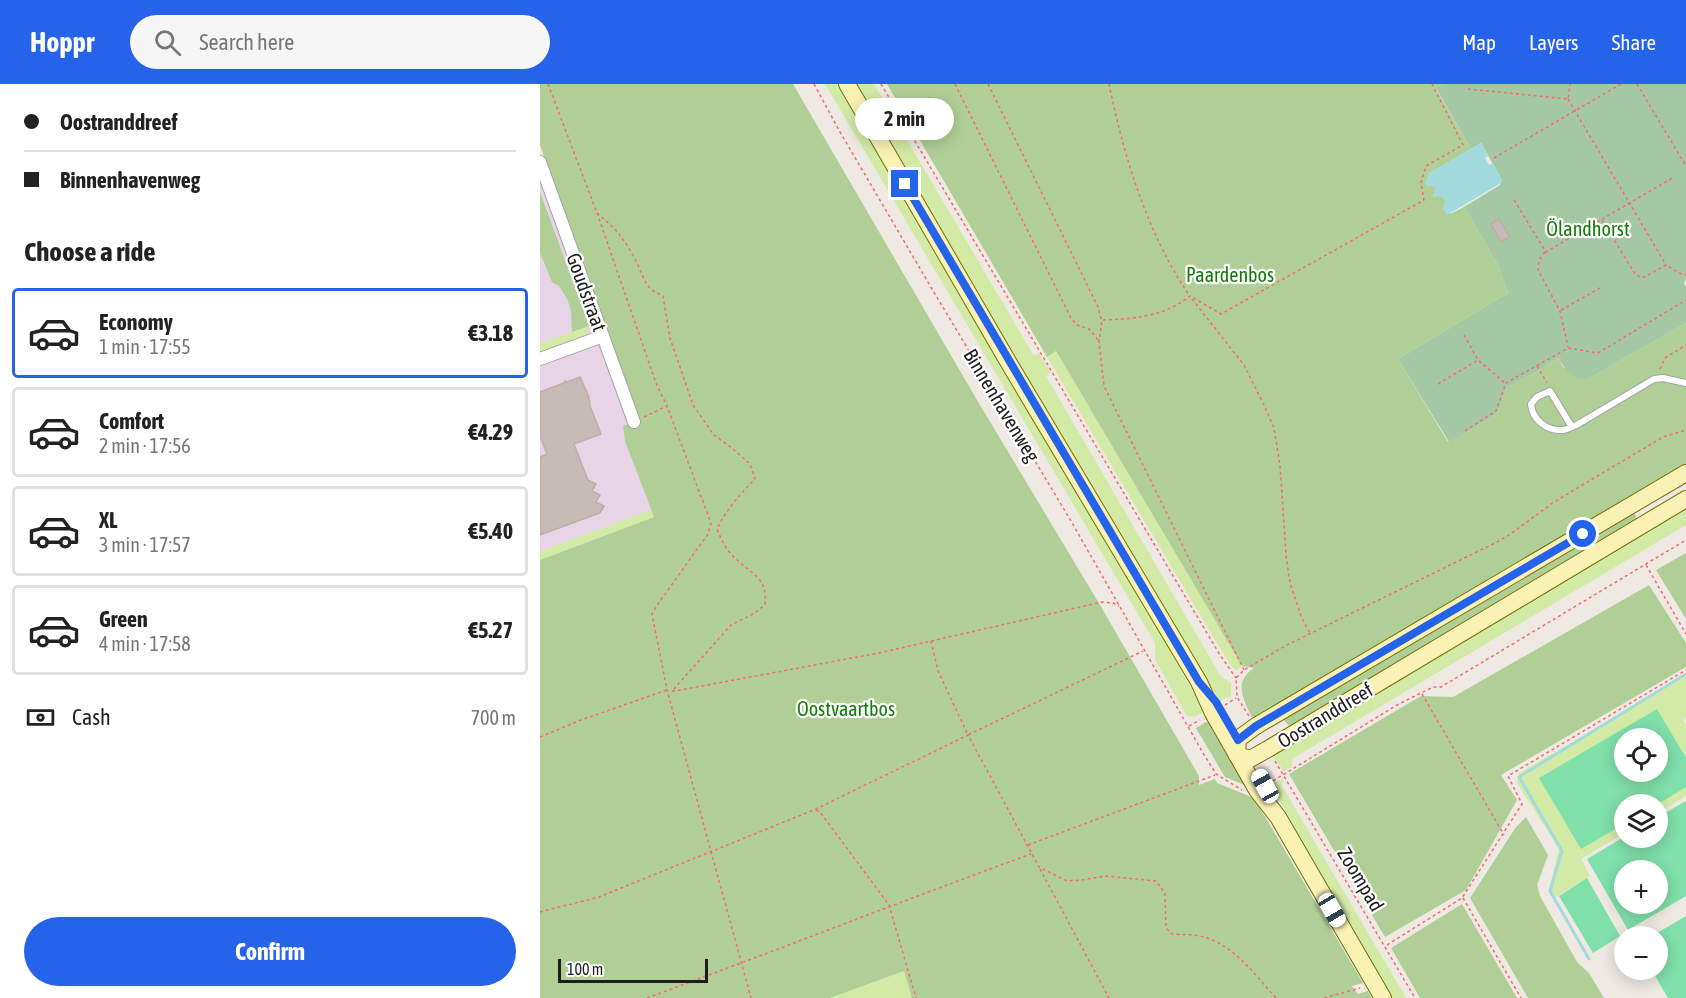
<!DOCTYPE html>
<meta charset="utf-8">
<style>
body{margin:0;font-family:"Asap Condensed",sans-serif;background:#f6f6f6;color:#222;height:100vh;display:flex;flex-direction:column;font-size:22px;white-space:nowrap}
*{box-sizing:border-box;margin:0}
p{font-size:20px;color:#767676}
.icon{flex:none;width:33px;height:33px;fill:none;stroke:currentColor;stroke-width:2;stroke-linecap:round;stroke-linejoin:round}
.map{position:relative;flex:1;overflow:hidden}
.drawer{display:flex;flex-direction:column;background:#fff;width:540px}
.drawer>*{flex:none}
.top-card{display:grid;align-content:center;height:132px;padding:0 24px;background:#fff}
.fabs{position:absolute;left:1074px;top:644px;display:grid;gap:12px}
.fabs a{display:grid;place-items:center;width:54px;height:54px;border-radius:50%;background:#fff;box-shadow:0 3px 15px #0003;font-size:30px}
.scale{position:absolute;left:18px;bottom:15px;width:150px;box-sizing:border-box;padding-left:6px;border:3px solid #1d1d1d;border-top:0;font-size:16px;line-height:21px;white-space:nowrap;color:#1d1d1d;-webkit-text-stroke:4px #fff;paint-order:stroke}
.end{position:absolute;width:27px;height:27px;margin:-14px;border:8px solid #2563eb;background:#fff;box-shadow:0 0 0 3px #fff}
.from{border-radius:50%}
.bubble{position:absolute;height:42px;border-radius:21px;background:#fff;box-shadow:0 3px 15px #0003;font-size:20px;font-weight:700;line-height:42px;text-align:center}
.car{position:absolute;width:18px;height:36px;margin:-18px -9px;border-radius:8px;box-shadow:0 0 4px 2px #0007;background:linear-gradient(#fff 24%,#345 0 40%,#fff 0 76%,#345 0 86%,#fff 0)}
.top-card b{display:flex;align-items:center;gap:21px;height:57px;font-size:22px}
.top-card b+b{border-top:2px solid #e0e0e0}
.top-card i{width:15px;height:15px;background:#222}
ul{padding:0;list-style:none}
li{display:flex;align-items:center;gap:18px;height:90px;margin:0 12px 9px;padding:0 12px;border:3px solid #e0e0e0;border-radius:6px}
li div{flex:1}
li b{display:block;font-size:22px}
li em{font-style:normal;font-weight:700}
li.on{border-color:#2563eb}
li>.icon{width:54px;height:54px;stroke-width:1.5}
h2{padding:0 24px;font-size:27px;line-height:72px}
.pay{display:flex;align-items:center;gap:15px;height:66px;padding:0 24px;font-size:22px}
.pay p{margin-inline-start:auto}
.cta{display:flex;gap:12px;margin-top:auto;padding:12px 24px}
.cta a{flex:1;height:69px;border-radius:36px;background:#2563eb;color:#fff;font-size:24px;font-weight:700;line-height:69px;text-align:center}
header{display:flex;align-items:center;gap:36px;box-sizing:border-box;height:84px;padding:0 30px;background:#2563eb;color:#fff}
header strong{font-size:28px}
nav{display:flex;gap:33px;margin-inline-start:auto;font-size:21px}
.search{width:420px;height:54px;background:#f6f6f6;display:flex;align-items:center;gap:15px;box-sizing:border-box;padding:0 21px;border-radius:33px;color:#767676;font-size:22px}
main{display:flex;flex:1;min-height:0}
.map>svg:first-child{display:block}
.industrial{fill:#e8d4e7}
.grass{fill:#d3eaa7;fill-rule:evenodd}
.forest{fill:#b0cf96}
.cemetery{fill:#a4c8a3}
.pitch{fill:#7fe0aa;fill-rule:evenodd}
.water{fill:#a2dadd}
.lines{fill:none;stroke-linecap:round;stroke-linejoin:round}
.stream{stroke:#a2dadd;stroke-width:3}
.building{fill:#c6bab6;stroke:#c0aca5;stroke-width:1.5}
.lane-casing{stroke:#a4a4a4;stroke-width:8}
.street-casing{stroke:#a4a4a4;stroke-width:14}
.secondary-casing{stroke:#756f03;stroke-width:18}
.path{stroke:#fc6670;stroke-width:1.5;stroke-dasharray:3 3;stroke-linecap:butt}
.lane{stroke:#fff;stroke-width:6}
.street{stroke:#fff;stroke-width:12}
.secondary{stroke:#faf2b5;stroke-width:16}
.route{stroke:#2563eb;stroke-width:8}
.labels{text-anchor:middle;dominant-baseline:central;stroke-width:4.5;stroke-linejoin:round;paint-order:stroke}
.park-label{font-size:20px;fill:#137d09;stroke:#fff}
.street-label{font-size:20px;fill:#1d1d1d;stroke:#fff}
</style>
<header>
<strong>Hoppr</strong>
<div class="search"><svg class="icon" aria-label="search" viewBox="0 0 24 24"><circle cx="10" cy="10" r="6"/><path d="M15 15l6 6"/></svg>Search here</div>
<nav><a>Map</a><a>Layers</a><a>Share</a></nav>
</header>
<main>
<section class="drawer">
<div class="top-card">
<b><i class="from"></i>Oostranddreef</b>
<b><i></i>Binnenhavenweg</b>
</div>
<h2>Choose a ride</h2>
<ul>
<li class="on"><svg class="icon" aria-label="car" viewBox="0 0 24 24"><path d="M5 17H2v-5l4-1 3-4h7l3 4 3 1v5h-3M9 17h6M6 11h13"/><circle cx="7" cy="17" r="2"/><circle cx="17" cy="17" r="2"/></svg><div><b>Economy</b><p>1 min · 17:55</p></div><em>€3.18</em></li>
<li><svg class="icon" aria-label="car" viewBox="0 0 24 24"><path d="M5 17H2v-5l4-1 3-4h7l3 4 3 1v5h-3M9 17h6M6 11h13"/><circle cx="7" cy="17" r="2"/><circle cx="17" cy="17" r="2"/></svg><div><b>Comfort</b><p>2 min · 17:56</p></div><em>€4.29</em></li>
<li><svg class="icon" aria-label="car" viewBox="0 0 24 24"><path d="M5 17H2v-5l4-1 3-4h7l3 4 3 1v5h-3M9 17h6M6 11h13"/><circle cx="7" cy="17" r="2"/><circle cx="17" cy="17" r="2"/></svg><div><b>XL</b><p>3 min · 17:57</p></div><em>€5.40</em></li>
<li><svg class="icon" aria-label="car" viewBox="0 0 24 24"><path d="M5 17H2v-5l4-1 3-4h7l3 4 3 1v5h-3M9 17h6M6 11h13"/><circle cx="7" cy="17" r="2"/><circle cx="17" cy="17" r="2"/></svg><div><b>Green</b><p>4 min · 17:58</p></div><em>€5.27</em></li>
</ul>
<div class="pay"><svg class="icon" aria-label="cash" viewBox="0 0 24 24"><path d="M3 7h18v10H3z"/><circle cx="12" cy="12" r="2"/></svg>Cash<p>700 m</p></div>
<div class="cta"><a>Confirm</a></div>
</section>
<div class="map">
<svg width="1146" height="914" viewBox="0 0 1146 914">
<rect width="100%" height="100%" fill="#efe9e3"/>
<!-- industrial -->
<path class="industrial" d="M0 86 60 202 139 421 0 473Z"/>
<!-- grass -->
<g class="grass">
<path d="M285 0H300L615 539 664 628 654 633 647 632 615 576V559Z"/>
<path d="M313 0H334L494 272 499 269 511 289 506 292 680 591 691 599V612L679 617Z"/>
<path d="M49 242 44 254 0 270V259Z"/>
<path d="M516 267 702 582 696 587 690 581 507 273Z"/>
<path d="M157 407 114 433 0 476V467L111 426Z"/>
<path d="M1146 419V441L752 675V683L744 687 731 671Z"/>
<path d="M1146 592V633L1143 636 1146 641V712L1118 729V720H1084V749L1041 775 1050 792 1014 814 1009 805 1019 765 977 699 979 689ZM1084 654H1118V687H1084Z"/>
<path d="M742 695 744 697 742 701 752 719 866 914H848L731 701Z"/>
<path d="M364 887 372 914H290Z"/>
</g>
<!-- forest -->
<g class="forest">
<path d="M0 0H253L437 316 560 521 659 692V701L675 695 677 699 714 714 823 899 812 902 818 910 828 907 832 914H372L364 887 290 914H0V476L114 433 85 357 83 342 100 335 0 61Z"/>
<path d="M347 0H903L896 5 931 65 888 90 890 101 895 102 896 106 893 112H902L904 114 910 130 924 123 958 181 968 209 858 275 908 358 958 329 966 304 996 288 1018 274 1023 283 1048 295 1146 239V381L715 634H712C703 614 693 598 714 584L702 582 516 267 507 273Z"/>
<path d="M0 108 49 242 32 248 31 226 27 215 19 202 12 198 0 169Z"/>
<path d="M1094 428 1097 436 1047 469 749 642 743 635 1045 459Z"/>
<path d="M1146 469V535L1116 486Z"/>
<path d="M1109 501 1146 559V583L961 691 977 716 926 806 845 853 749 690 881 612 913 613Z"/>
<path d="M666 638H670L707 702 685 693 656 644Z"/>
<path d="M986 733 1008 771 997 801 1000 812 1037 878 1049 889 1064 914H988L930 814 976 743Z"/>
<path d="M922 820 977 914H880L851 864Z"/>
</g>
<!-- cemetery -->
<path class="cemetery" d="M903 0H1146V194L1144 199 1146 203V239L1048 295C1032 296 1026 286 1018 274L996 288 966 304 958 329 909 358 858 275 968 209 958 181 924 123 960 101 962 96 941 59 931 65 896 4Z"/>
<!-- pitch -->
<g class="pitch">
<path d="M1117 625 1146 674V703L1118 720H1084V740L1041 765 999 694ZM1084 654H1118V687H1084Z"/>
<path d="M1146 717V812L1088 846 1047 775 1084 753H1118V733ZM1084 786H1118V819H1084Z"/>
<path d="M1047 794 1080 852 1053 869 1019 812Z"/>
<path d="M1146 832V914H1128L1111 885H1118V852H1112Z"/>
</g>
<!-- water -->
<path class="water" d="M941 59 948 72 945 74 949 81 953 79 962 96 961 99 907 131 903 125 905 117 904 114 900 112 894 114 895 102 892 101 888 103 885 100 888 90Z"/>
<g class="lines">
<!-- stream -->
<path class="stream" d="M1049 875 1010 807 1022 767 979 693 1146 590"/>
</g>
<!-- building -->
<g class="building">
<path d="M959 135 970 153 961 158 951 140Z"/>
<path d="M40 293 49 313 50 322 61 350 34 360 48 396 56 400 52 407 60 411 56 418 64 422 60 429 0 451V373L7 370 0 352V308L24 299 25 297 27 298Z"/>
</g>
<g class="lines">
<defs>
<path id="lane" d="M1032 343 1010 307 997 313 991 320C992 335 1006 347 1022 346 1028 346 1034 342 1040 339L1114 295 1123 294 1146 299"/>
<g id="street">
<path d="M0 78 94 338"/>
<path d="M0 275 63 252"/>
</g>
<g id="secondary">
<path d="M307 0 470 281 659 598 673 629 717 706 738 733 843 914"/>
<path d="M697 671 698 655 716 642 1146 389"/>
<path d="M697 671 710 675 728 665 1146 415"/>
</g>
</defs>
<!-- lane casing -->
<use href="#lane" class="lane-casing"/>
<!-- street casing -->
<use href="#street" class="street-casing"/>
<!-- secondary casing -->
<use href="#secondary" class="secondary-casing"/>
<!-- path -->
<g class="path">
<path d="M8 0 57 129 116 299 127 322"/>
<path d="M274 0 300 48 392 205 531 437 663 669 676 690 702 706"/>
<path d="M341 0 680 571 696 594"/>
<path d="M415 0 531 234 537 241 549 245 559 257"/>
<path d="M448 0 558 223 561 235"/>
<path d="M569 0C584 73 607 149 649 211"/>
<path d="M1097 0 1146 82"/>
<path d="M928 5 1028 15 1030 0"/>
<path d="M1028 15 1126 181"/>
<path d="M954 74 1081 0"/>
<path d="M974 116 1006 168 1134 93"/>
<path d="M57 129C66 137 75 144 82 154 87 161 93 170 97 179 105 195 104 204 123 212L130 254 153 321 174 351 192 364 210 380 215 395C200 410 186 426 177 445 182 457 186 466 195 474 212 491 228 493 225 521L213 530 191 541 132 607"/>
<path d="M1062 136 1095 190 1102 194 1126 181 1139 189 1146 191"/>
<path d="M1005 168 999 176 998 186 1020 227 1028 263"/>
<path d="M652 215 704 281 724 321 734 344 740 381 746 471 750 499 761 532 770 549"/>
<path d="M1021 226 1060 204"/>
<path d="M924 251 938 276 965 299"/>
<path d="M997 282 1007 299"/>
<path d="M1120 285 1125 274 1146 261"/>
<path d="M898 300 938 276"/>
<path d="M104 333 127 322 171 439 168 450 118 520 112 530 127 606 211 914"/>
<path d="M925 347 956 327 966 299 1028 264 1058 269 1146 216"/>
<path d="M1106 481 1146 550"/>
<path d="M391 557 398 587 428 651 603 567"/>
<path d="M704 586 564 302 559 258 562 236C593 235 624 233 650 212L681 230 884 116 881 99 886 82 923 61 892 0"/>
<path d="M132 607H135L339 569 562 518 573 519 579 522"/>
<path d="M882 610 964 751"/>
<path d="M685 621 696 614"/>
<path d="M709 632 697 613 696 594 704 586 745 562 959 457 972 449 1014 418 1123 353 1146 346"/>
<path d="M649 642 660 636"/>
<path d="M0 653 41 636 127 606"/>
<path d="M735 677 875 914"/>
<path d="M728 700 857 621 893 603H901L1146 456"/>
<path d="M276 726 280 728 349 821 376 914"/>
<path d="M488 761 675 691"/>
<path d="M500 785 569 914"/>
<path d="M923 814 981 914"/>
<path d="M0 828 59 813 276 725 428 651 499 783 527 797 541 796 565 792 616 797 625 809 626 844 632 850C641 851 651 850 660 852 694 860 714 890 736 914"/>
<path d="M847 861 922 814 982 720 968 692 1146 586"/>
<path d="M107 914C235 867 362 817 491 770"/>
<path d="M784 914 820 904"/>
</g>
<!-- lane -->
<use href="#lane" class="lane"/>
<!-- street -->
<use href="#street" class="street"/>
<!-- secondary -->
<use href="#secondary" class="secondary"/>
</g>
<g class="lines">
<!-- route -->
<path class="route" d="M365 100 659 598 676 618 698 656 716 642 1043 450"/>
</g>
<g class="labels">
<!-- park labels -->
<g class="park-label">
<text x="1048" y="144">Ölandhorst</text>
<text x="690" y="190">Paardenbos</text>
<text x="306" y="624">Oostvaartbos</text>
</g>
<!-- street labels -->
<g class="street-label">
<text transform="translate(47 208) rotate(70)">Goudstraat</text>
<text transform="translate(462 321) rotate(59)">Binnenhavenweg</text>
<text transform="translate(785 631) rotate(-31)">Oostranddreef</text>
<text transform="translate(821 795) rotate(59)">Zoompad</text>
</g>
</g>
</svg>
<div class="fabs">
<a><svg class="icon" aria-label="locate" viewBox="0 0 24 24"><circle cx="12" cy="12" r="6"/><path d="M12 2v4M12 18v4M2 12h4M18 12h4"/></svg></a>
<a><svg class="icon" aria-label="layers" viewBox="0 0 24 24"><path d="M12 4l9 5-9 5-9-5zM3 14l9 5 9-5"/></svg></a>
<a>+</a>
<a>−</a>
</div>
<div class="scale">100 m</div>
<i class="end from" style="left:1043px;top:450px"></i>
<i class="end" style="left:365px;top:100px"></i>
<div class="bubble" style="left:315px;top:14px;width:99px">2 min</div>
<i class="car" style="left:725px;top:702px;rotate:331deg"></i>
<i class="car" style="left:792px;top:826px;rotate:150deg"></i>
</div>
</main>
